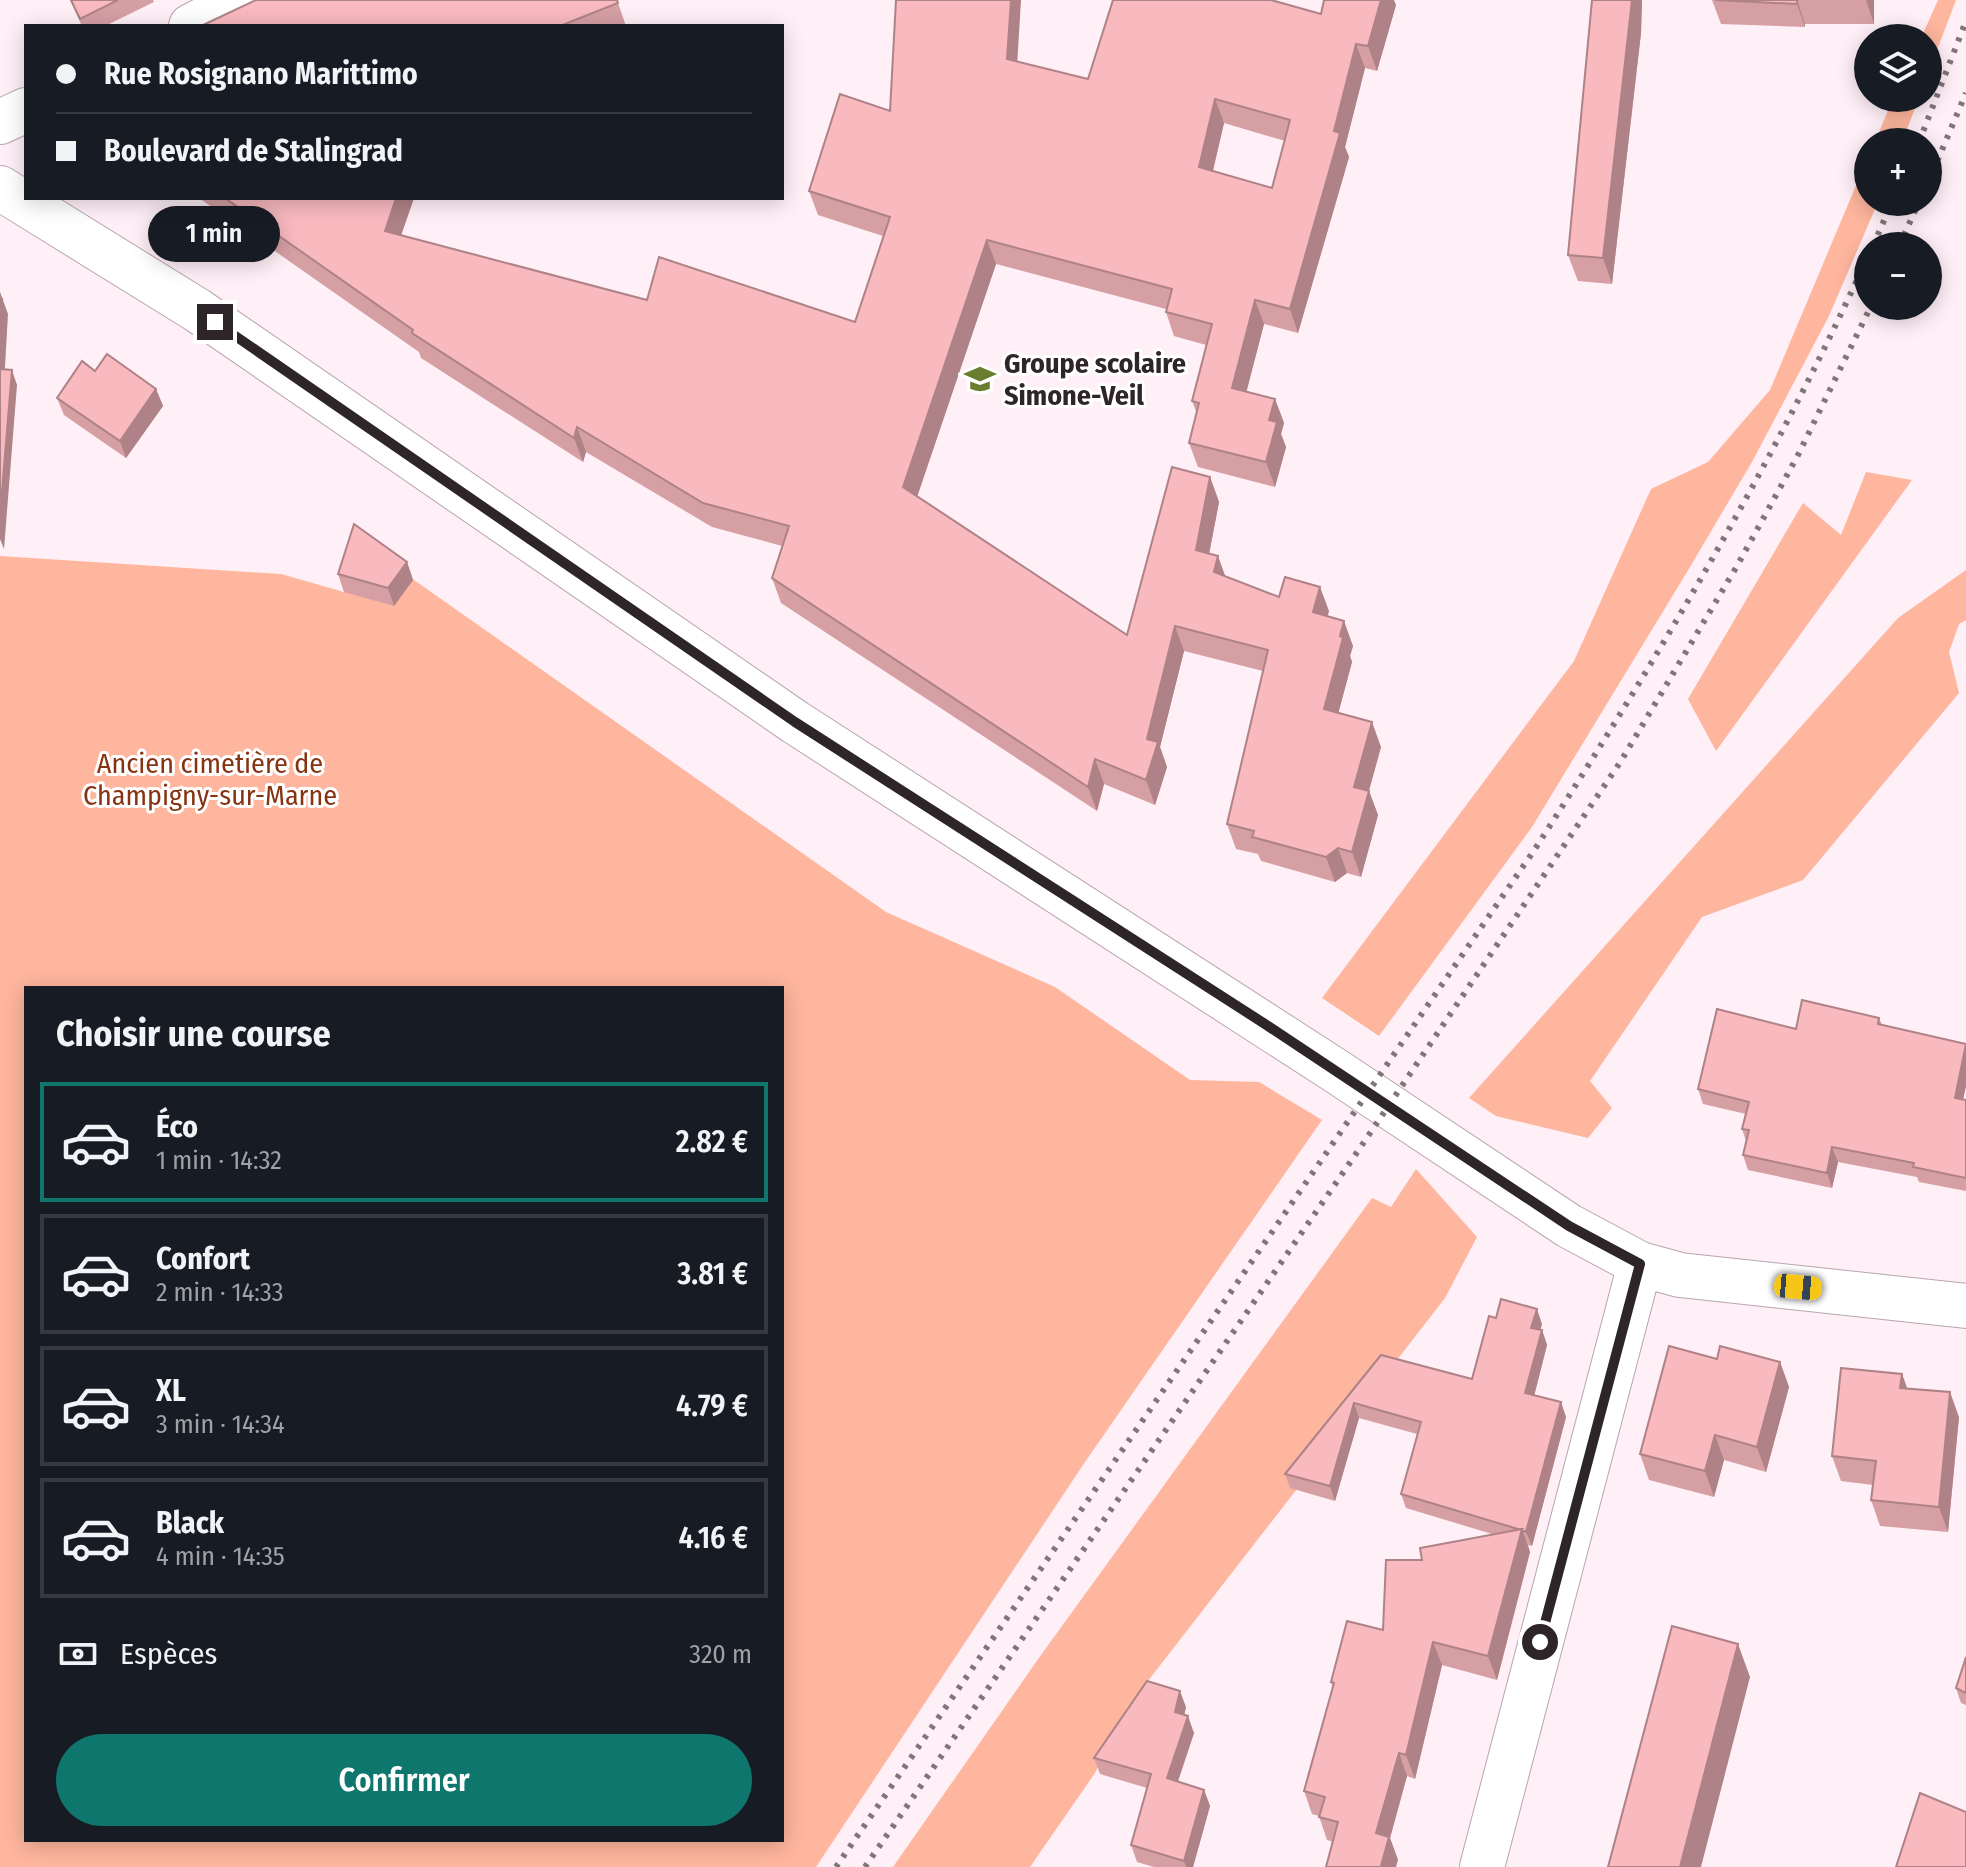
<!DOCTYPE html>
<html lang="fr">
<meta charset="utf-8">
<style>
body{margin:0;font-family:"Fira Sans Condensed",sans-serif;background:#20242c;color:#f1f3f6;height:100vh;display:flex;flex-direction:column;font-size:30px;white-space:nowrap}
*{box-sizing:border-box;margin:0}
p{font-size:26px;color:#9ea1a6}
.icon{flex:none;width:44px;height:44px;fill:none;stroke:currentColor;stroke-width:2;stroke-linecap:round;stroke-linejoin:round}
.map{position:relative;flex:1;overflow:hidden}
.side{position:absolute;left:24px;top:986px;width:760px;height:856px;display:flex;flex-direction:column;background:#171b24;border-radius:0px;box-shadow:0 4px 20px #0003}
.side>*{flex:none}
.guide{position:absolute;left:24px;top:24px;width:760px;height:176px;border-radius:0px;box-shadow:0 4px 20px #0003;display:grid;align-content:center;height:176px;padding:0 32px;background:#171b24}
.controls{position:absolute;left:1854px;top:24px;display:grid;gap:16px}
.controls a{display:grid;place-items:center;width:88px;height:88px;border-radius:50%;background:#171b24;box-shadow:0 4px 20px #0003;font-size:40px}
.end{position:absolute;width:36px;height:36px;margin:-18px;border:10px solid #2d2529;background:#fff;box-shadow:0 0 0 4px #fff}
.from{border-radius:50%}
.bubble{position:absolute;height:56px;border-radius:28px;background:#171b24;box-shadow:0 4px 20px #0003;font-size:26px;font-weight:600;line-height:56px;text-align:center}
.car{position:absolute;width:24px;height:48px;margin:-24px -12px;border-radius:10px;box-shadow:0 0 6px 2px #0007;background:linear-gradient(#f5c518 24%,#345 0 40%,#f5c518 0 76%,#345 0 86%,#f5c518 0)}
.guide b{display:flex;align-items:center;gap:28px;height:76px;font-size:30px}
.guide b+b{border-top:2px solid #363941}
.guide i{width:20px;height:20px;background:#f1f3f6}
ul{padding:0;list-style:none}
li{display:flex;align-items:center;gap:24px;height:120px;margin:0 16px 12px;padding:0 16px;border:4px solid #363941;border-radius:0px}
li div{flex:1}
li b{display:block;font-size:30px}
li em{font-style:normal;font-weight:600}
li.active{border-color:#0f766e}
li>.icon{width:72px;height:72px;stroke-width:1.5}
h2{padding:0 32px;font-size:36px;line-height:96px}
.pay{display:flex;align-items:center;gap:20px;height:88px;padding:0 32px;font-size:30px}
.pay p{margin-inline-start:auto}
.cta{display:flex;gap:16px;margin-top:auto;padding:16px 32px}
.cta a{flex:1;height:92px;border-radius:48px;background:#0f766e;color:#fff;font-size:32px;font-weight:600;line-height:92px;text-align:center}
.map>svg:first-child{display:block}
.green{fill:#feb69e;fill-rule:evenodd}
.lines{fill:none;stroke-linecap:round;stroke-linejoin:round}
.minor-casing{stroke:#b8a6af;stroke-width:46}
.major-casing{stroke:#b8a6af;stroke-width:46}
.minor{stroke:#fff;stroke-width:44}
.major{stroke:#fff;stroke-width:44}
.rail{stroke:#80757a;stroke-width:6;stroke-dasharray:4 8;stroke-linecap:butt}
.wall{fill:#d59fa4;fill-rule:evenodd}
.shaded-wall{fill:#ae8286}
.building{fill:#f8b9bf;stroke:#ae8286;stroke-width:2;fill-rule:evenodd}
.route{stroke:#2d2529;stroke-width:10}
.labels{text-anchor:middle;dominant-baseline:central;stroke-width:6;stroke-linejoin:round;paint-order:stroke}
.poi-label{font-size:28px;font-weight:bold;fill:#2d2529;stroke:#fff;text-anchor:start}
.park-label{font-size:28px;fill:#863312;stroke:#fff}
</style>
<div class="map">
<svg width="1966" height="1867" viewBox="0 0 1966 1867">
<rect width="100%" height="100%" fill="#ffeff7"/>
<!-- green -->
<g class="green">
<path d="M1938 0H1956L1928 74V38H1921Z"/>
<path d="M1893 98H1919L1902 142H1875Z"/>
<path d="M1868 157V202H1878L1829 316 1752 462 1687 572 1532 827 1379 1036 1322 998 1574 661 1651 489 1708 462 1770 390Z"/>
<path d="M1866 472 1912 480 1716 751 1688 699 1803 503 1841 535Z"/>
<path d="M360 542 886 912 1055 987 1190 1080 1259 1082 1322 1120 1085 1462 816 1867H0V556L281 574 344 592ZM26 988H782V1840H26Z"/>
<path d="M1966 570V620L1959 624 1949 652 1959 693 1803 880 1702 917 1590 1081 1612 1108 1588 1138 1496 1116 1469 1098 1898 618Z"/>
<path d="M1416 1169 1477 1237 1445 1298 1127 1708 1095 1773 1030 1867H893L1041 1655 1372 1198 1391 1207Z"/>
</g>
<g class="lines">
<defs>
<g id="minor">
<path d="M191 26 242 0"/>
<path d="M0 122 26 110"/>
<path d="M1482 1867 1640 1264"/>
</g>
<path id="major" d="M0 188 197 310 795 722 1336 1071 1569 1226 1640 1264 1680 1275 1966 1306"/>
</defs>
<!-- minor casing -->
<use href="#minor" class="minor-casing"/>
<!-- major casing -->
<use href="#major" class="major-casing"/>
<!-- minor -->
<use href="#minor" class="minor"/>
<!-- major -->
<use href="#major" class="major"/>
<!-- rail -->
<g class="rail">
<path d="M1919 142 1966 21"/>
<path d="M1928 183 1966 93"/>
<path d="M1873 246 1892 202"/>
<path d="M1899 246 1919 202"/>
<path d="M836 1867 1535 849C1658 658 1774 463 1868 256"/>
<path d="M865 1867 1360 1148 1621 761 1737 566 1797 457 1871 306"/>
</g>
</g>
<!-- wall -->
<g class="wall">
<path d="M70 0H153L154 2 105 26H82Z"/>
<path d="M617 0 626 26H201Z"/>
<path d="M1592 0H1642L1641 33 1612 284 1578 281 1568 255Z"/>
<path d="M1712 0H1874V24H1805V27L1721 24Z"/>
<path d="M1396 5 1377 71 1365 68 1345 147 1349 157 1298 333 1264 324 1246 392 1275 399 1284 423 1281 434 1286 447 1275 487 1198 467 1189 443 1197 414 1192 401 1206 345 1174 336 1166 312V309L996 264 917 496 1127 635 1210 477 1219 502 1209 554 1226 577 1279 597 1329 611 1327 616 1353 646 1350 656 1352 662 1338 713 1381 747 1369 791 1378 815 1361 877 1347 873 1335 882 1261 861 1258 854 1236 849 1227 824 1263 671 1184 651 1160 747 1167 767 1155 805 1104 784 1097 811 781 603 772 578 782 546 712 527 586 452 583 462 421 358 419 352 199 198H414L401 235 647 300 855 322 883 236 818 215 809 191 1017 61 1088 79 1321 14ZM1224 123 1285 141 1272 188 1213 171Z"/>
<path d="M95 371 156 389 163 406 126 458 64 415 57 398Z"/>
<path d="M407 562 413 580 394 606 344 592 338 574Z"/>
<path d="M1879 1018 1882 1025 1966 1044V1086L1963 1100H1966V1191L1919 1182 1917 1177 1838 1162 1832 1188 1748 1170 1743 1155 1746 1141 1742 1129 1746 1114 1703 1104 1698 1089 1796 1029Z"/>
<path d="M1496 1318 1542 1324 1540 1330H1542L1547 1345 1534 1396 1566 1417 1532 1546 1528 1545 1530 1552 1497 1680 1442 1665 1415 1779 1407 1776 1390 1838 1398 1860 1327 1840 1319 1816 1312 1814 1304 1791 1333 1688 1331 1682 1383 1630 1422 1560 1492 1534 1406 1508 1401 1494 1417 1434 1359 1418 1335 1501 1290 1488 1285 1474 1381 1355 1472 1379Z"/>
<path d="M1717 1359 1780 1362 1789 1387 1766 1472 1724 1460 1714 1497 1649 1480 1640 1454Z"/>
<path d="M1902 1374 1907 1388 1959 1417 1948 1532 1880 1526 1871 1500 1873 1485 1841 1481 1832 1456Z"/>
<path d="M1966 1657V1705L1961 1703 1956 1688Z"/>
<path d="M1186 1707 1184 1715 1194 1733 1178 1782 1204 1790 1210 1806 1193 1867H1154L1137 1862 1131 1845 1147 1788 1100 1774 1094 1758Z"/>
</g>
<!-- shaded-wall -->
<g class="shaded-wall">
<path d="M1011 0H1021L1016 83 1007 59Z"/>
<path d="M1381 0H1394L1396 5 1377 71 1368 46Z"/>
<path d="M1632 0H1642L1641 33 1612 284 1603 258Z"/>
<path d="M1797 0 1805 24V27L1797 4Z"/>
<path d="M1866 0H1874V24Z"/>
<path d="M1356 44 1365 68 1345 147 1349 157 1298 333 1290 309Z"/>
<path d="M1215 99 1224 123 1208 191 1199 167Z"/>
<path d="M396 198H414L394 256 385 231Z"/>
<path d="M987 240 996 264 912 512 903 487Z"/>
<path d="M0 292 8 314 4 384 0 374Z"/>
<path d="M1255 300 1264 324 1241 413 1232 388Z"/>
<path d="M12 370 17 385 4 549 0 539V516Z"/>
<path d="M156 389 163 406 126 458 120 441Z"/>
<path d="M1275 399 1284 423 1281 434 1286 447 1275 487 1266 462 1269 420Z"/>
<path d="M577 427 586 452 583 462 574 438Z"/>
<path d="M1210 477 1219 502 1205 575 1196 550Z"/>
<path d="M1218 556 1227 581 1214 572Z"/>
<path d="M407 562 413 580 394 606 388 588Z"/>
<path d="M1320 587 1329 611 1322 637 1313 612Z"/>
<path d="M1344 621 1353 646 1350 656 1352 662 1333 733 1324 709Z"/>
<path d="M1175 626 1184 651 1160 747 1167 767 1155 805 1146 780 1147 739Z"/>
<path d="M1372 722 1381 747 1367 797 1369 791 1378 815 1361 877 1352 852 1354 787Z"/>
<path d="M1095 759 1104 784 1097 811 1088 787Z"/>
<path d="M1338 848 1347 873 1335 882 1326 857Z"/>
<path d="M1966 1045V1086L1960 1113 1955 1098Z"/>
<path d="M1832 1147 1838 1162 1832 1188 1827 1173Z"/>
<path d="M1537 1309 1542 1324 1537 1343 1531 1328Z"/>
<path d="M1542 1330 1547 1345 1531 1408 1525 1393Z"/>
<path d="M1780 1362 1789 1387 1766 1472 1757 1447Z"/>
<path d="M1902 1374 1911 1399 1900 1388Z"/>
<path d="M1950 1392 1959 1417 1948 1532 1939 1507Z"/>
<path d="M1561 1402 1566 1417 1532 1546 1526 1532Z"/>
<path d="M1354 1403 1359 1418 1335 1501 1330 1486Z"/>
<path d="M1715 1435 1724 1460 1714 1497 1705 1471Z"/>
<path d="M1522 1529 1530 1552 1497 1680 1488 1656Z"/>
<path d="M1433 1642 1442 1665 1415 1779 1406 1755Z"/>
<path d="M1738 1644 1750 1677 1701 1867H1680Z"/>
<path d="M1180 1691 1186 1707 1181 1729 1175 1712Z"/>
<path d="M1188 1716 1194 1733 1173 1795 1167 1778Z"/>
<path d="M1399 1753 1407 1776 1390 1838 1398 1860 1396 1867H1382L1376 1833Z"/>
<path d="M1204 1790 1210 1806 1193 1867H1186L1184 1861Z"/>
</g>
<!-- building -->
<g class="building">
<path d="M71 0H118L80 19Z"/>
<path d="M256 0H617L618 3 560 26H201Z"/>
<path d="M896 0H1011L1007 59 1088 79 1113 0H1271L1321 14 1324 0H1381L1368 46 1356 44 1334 131 1340 133 1290 309 1255 300 1232 388 1275 399 1269 420 1277 422 1266 462 1189 443 1199 403 1192 401 1212 324 1166 312 1172 289 987 240 903 487 1127 635 1172 467 1210 477 1196 550 1218 556 1214 572 1279 597 1285 577 1320 587 1313 612 1344 621 1340 636 1343 638 1324 709 1372 722 1354 787 1369 791 1352 852 1338 848 1326 857 1252 837 1254 831 1227 824 1268 650 1175 626 1147 739 1158 742 1146 780 1095 759 1088 787 772 578 789 526 703 503 577 427 574 438 412 333 413 330 225 198H396L385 231 647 300 659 257 855 322 890 217 809 191 840 94 890 111ZM1215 99 1290 120 1272 188 1199 167Z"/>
<path d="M1592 0H1632L1603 258 1568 255Z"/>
<path d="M1715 0H1797V4Z"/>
<path d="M0 299H2L0 341Z"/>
<path d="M107 354 156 389 120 441 57 398 82 361 95 371Z"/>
<path d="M0 369 12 370 0 516Z"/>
<path d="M354 524 407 562 388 588 338 574Z"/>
<path d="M1802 1000 1879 1018 1878 1024 1966 1044 1955 1098 1966 1100V1178L1913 1167 1914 1163 1832 1147 1827 1173 1743 1155 1749 1130 1742 1129 1749 1102 1698 1089 1717 1009 1796 1029Z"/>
<path d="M1501 1299 1537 1309 1531 1328 1542 1330 1525 1393 1561 1402 1526 1532 1521 1530 1522 1529H1518L1401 1494 1421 1422 1354 1403 1330 1486 1285 1474 1381 1355 1472 1379 1489 1316 1496 1318Z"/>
<path d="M1669 1346 1717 1359 1720 1346 1780 1362 1757 1447 1715 1435 1705 1471 1640 1454Z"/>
<path d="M1841 1368 1902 1374 1900 1388 1950 1392 1939 1507 1871 1500 1876 1461 1832 1456Z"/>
<path d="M1522 1529 1488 1656 1433 1642 1406 1755 1399 1753 1376 1833 1389 1837 1381 1866 1386 1867H1326L1338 1822 1319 1817 1325 1797 1304 1791 1334 1683 1331 1682 1347 1621 1383 1630 1386 1560H1422L1420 1548Z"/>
<path d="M1672 1626 1738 1644 1680 1867H1608Z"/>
<path d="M1966 1657V1693L1956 1688Z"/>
<path d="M1147 1681 1180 1691 1175 1712 1188 1716 1167 1778 1204 1790 1184 1861 1131 1845 1151 1774 1094 1758Z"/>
<path d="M1920 1793 1966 1812V1867H1896Z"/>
</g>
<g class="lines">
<!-- route -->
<path class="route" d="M215 322 795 722 1265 1024 1569 1226 1640 1264 1540 1642"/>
</g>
<!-- icons -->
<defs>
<symbol id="school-bare" viewBox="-9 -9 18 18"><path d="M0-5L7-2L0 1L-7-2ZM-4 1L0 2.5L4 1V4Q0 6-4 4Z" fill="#697d2e" stroke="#fff" stroke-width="2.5" paint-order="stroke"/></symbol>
</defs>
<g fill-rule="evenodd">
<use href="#school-bare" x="958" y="357" width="44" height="44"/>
</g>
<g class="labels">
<!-- poi labels -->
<g class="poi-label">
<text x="1004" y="363">Groupe scolaire<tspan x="1004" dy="32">Simone-Veil</tspan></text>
</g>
<!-- park labels -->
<g class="park-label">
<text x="210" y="763">Ancien cimetière de<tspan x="210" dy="32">Champigny-sur-Marne</tspan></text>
</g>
</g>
</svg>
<div class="controls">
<a><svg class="icon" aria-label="layers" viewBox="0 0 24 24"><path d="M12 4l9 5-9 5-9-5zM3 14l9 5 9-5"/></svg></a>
<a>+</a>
<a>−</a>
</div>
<i class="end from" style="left:1540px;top:1642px"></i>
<i class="end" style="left:215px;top:322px"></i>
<div class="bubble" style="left:148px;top:206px;width:132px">1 min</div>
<i class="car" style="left:1798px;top:1287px;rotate:95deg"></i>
<div class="guide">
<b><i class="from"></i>Rue Rosignano Marittimo</b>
<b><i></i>Boulevard de Stalingrad</b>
</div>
<section class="side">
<h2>Choisir une course</h2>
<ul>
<li class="active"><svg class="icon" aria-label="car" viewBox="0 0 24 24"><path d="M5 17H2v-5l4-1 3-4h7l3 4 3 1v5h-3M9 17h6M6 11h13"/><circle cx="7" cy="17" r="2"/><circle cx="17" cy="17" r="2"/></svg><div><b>Éco</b><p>1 min · 14:32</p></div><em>2.82 €</em></li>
<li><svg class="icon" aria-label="car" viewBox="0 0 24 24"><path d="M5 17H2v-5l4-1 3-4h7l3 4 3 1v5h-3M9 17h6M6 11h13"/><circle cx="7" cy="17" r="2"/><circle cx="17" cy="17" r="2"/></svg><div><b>Confort</b><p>2 min · 14:33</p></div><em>3.81 €</em></li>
<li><svg class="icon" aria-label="car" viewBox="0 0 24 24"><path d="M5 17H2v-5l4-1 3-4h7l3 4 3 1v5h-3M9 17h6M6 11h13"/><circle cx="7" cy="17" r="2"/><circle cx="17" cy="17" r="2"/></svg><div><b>XL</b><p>3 min · 14:34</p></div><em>4.79 €</em></li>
<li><svg class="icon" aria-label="car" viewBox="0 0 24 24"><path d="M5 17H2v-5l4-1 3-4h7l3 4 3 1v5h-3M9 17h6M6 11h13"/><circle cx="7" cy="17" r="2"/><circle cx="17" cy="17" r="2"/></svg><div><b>Black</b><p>4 min · 14:35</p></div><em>4.16 €</em></li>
</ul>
<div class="pay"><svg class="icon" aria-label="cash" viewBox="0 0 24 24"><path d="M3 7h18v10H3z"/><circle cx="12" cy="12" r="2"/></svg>Espèces<p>320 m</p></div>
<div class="cta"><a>Confirmer</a></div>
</section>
</div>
